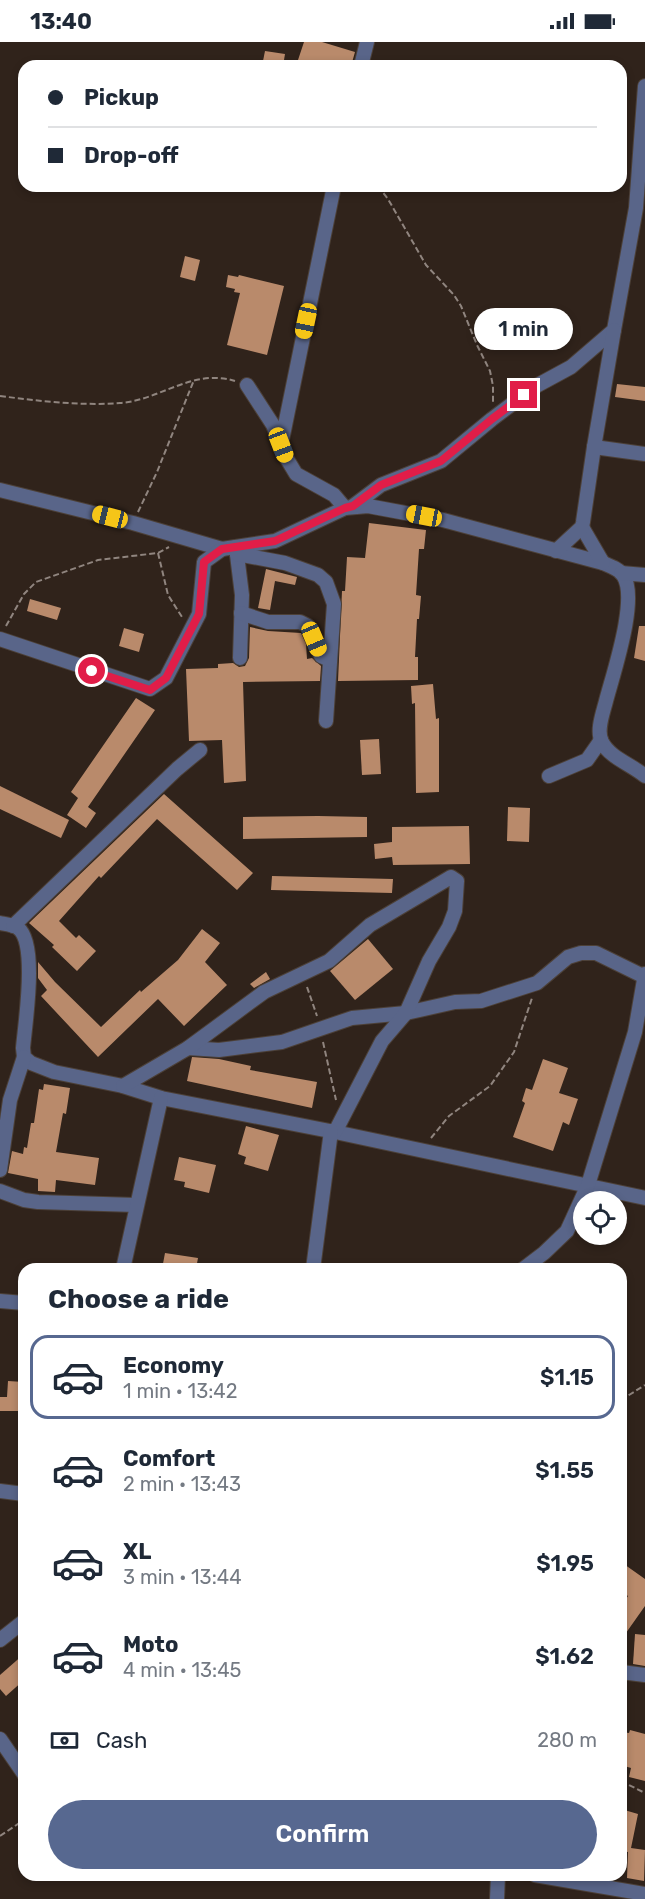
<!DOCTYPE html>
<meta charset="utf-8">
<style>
body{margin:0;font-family:Rubik,sans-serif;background:#f6f6f7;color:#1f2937;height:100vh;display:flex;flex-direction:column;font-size:22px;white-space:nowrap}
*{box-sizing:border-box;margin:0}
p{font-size:20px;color:#747a83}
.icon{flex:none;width:33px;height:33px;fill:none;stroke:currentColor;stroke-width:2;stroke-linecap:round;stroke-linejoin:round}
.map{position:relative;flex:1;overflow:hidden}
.sheet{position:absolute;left:18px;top:1221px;width:609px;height:618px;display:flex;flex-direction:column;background:#fff;border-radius:18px;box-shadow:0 3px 9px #0003}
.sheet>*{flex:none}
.banner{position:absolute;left:18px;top:18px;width:609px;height:132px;border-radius:18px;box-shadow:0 3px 9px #0003;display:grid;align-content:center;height:132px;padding:0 30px;background:#fff}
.controls{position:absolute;left:573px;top:1149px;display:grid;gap:12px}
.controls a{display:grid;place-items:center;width:54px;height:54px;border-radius:50%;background:#fff;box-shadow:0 3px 9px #0003;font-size:30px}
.end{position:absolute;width:27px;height:27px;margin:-14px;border:8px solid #e11d48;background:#fff;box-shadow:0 0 0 3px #fff}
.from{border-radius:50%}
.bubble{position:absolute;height:42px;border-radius:21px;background:#fff;box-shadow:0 3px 9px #0003;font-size:20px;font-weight:600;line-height:42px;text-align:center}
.car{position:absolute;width:18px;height:36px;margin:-18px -9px;border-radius:8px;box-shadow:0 0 4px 2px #0007;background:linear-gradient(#f5c518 24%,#345 0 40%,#f5c518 0 76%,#345 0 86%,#f5c518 0)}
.banner b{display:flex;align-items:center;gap:21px;height:57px;font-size:22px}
.banner b+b{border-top:2px solid #e0e1e3}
.banner i{width:15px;height:15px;background:#1f2937}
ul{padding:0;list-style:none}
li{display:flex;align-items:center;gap:18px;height:84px;margin:0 12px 9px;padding:0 18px;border:3px solid transparent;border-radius:18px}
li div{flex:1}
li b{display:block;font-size:22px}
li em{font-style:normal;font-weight:600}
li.selected{border-color:#576890}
li>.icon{width:54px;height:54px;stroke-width:1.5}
h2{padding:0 30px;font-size:27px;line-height:72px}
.pay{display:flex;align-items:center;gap:15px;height:66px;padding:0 30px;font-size:22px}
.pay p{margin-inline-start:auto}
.action{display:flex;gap:12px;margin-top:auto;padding:12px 30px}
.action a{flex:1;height:69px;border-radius:36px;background:#576890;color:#fff;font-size:24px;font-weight:600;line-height:69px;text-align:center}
.status{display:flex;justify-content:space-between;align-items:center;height:42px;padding:0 30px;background:#fff;direction:ltr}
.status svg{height:16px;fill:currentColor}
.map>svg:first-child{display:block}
.building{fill:#b98a6b}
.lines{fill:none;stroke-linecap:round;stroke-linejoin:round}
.minor-casing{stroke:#4c4038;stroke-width:16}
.path{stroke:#90857f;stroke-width:2;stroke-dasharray:6 3;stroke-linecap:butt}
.minor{stroke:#596589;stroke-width:14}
.route{stroke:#e11d48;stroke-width:8}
</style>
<div class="status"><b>13:40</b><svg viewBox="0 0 49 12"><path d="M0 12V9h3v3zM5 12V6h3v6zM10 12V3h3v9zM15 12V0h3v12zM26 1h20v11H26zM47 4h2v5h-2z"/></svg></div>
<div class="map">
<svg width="645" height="1857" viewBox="0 0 645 1857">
<rect width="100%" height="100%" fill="#30231b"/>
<!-- building -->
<g class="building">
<path d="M304 0H322L355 10 351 24H306L297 21Z"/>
<path d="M265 9 285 12 283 24H262Z"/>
<path d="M185 214 200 218 195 239 180 235Z"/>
<path d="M228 233 238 235 239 233 284 244 267 313 227 303 240 251 234 250 235 247 226 245Z"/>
<path d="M617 342 645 345V359L615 355Z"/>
<path d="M369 481 426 488 424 507H419L416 553 421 554 419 577H417L415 615H418V638L338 639 342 549H345L347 515 365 516Z"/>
<path d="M266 527 297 535 295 543 275 539 270 568 258 566Z"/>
<path d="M30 557 61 566 57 578 27 569Z"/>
<path d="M639 584H645V619L634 616Z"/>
<path d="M250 585 268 589 301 591 306 602 307 617 312 616 321 624 320 639 243 640 246 739 224 741 222 698 189 699 186 627 218 626V622L233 621 239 625 245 624 249 616Z"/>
<path d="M124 586 144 592 139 610 119 604Z"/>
<path d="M433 642 436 677 439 676V750L416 751 415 661 412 662 411 644Z"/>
<path d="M136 656 155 668 88 765 96 771 86 786 67 773 78 756 71 750Z"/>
<path d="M379 697 381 732 362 733 360 698Z"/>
<path d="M0 744 69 778 61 796 0 767Z"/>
<path d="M164 752 253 831 237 848 157 777 101 836 99 834 59 879 76 896 79 893 96 909 77 929 52 905 54 903 29 881Z"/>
<path d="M508 765 530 766 529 800 507 799Z"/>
<path d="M318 774 367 775V795L243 797V775Z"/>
<path d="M469 784 470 822 393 823 392 815 375 817 374 802 392 800V785Z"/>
<path d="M272 834 393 837 392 851 271 848Z"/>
<path d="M202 887 220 901 205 920 227 943 184 984 158 957 98 1015 41 954 47 948 38 936V920L55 940 101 985 140 948 141 950 178 918Z"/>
<path d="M368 897 393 927 355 958 330 929Z"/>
<path d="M266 930 270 937 254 946 250 942Z"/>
<path d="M192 1015 219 1017 251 1024 250 1028 317 1040 312 1066 187 1039Z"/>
<path d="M543 1017 568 1026 559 1051 578 1057 569 1083 563 1080 553 1109 513 1095 525 1061 522 1059 526 1046 532 1048Z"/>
<path d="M44 1042 70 1046 66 1072 63 1071 56 1110 99 1116 95 1143 56 1138 55 1150 38 1149V1137L8 1131 12 1109 23 1112 24 1105 27 1106 31 1081H34L39 1047 43 1048Z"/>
<path d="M246 1084 279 1093 268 1129 244 1122 246 1115 238 1112Z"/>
<path d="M179 1115 216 1123 209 1151 184 1145 185 1140 174 1138Z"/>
<path d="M165 1211 198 1216 196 1227H162Z"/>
<path d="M8 1339 24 1340 23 1350H21L20 1369H0V1355H7Z"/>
<path d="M621 1520 645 1537V1564L621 1598V1565L628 1554 621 1549Z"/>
<path d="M635 1592 645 1593V1624L633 1622Z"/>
<path d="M24 1612V1638L6 1654 0 1647V1633Z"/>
<path d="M630 1688 645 1692V1739L629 1735 631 1726 621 1723V1690L629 1691Z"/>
<path d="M621 1767 638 1772 631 1806 645 1808 644 1839 627 1836 628 1810 621 1809Z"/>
</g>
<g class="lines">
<defs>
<g id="minor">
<path d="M361 24 367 0"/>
<path d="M334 144 281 403 287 417 296 432 334 453 345 466"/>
<path d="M247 343 273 383 281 403"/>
<path d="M594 405 645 412"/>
<path d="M0 448 133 481 222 507 275 499 345 466 368 464 443 478 603 521C610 524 619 527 623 533 639 556 613 632 606 659 603 671 596 689 602 700 609 715 632 723 645 734"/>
<path d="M353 464 381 443 441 419 492 377 536 344 571 325 614 288 636 166 645 44"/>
<path d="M582 485 603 521"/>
<path d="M236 505 242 553 240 616"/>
<path d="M556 509 582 485 583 480 594 405 614 288"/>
<path d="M237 512 285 521 318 533 326 540 334 562 326 679"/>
<path d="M621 531 645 533"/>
<path d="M241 571 268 580H300L308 584 321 614 330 618"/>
<path d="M0 597 150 647 166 636 199 572 204 520 222 507"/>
<path d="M549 734 587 718 601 698"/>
<path d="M0 881C5 882 14 883 18 886 38 901 25 982 23 1006L24 1015 31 1021 54 1030 123 1044 161 1056 335 1090 645 1156"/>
<path d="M13 884 177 727 200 708"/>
<path d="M188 1006 219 1008 282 1000 352 976 406 971 455 960 481 959 537 941 568 915 581 911H596L645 935"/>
<path d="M123 1044 188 1006 264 950 329 919 370 883 451 835 457 839 455 869 449 885 429 919 406 971 382 999 335 1090"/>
<path d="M0 1128 10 1058 24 1015"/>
<path d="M0 1149 24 1158 38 1160 136 1163"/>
<path d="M123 1227 161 1056"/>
<path d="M313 1227 331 1089"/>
<path d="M523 1227 544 1211 567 1189 588 1143 635 990 645 932"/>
<path d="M0 1259 24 1261"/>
<path d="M0 1449 24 1452"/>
<path d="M0 1598 24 1579"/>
<path d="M621 1630 645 1633"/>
<path d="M0 1697 24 1732"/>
<path d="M535 1833 645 1852"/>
<path d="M497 1857 498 1833"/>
</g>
</defs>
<!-- minor casing -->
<use href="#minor" class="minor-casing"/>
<!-- path -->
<g class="path">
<path d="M378 144 388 157 426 223 454 253 461 264 477 303 490 329 493 344V360"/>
<path d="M0 354C39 359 80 364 120 361 161 358 192 326 235 339"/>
<path d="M138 470 157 430 194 338"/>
<path d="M158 511 168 553 182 575"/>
<path d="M6 584 24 552 36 540 98 518 158 511 169 505"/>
<path d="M307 945 317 974"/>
<path d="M323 1000 336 1058"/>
<path d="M431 1096 449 1074 490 1044 514 1010 532 956"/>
<path d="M621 1358 645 1343"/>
<path d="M621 1739 645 1751"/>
<path d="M0 1794 24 1778"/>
</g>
<!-- minor -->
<use href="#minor" class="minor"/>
</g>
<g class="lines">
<!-- route -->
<path class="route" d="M92 629 150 648 166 636 199 572 204 520 222 507 275 499 345 466 353 464 381 443 441 419 492 377 524 353"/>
</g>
</svg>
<div class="controls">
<a><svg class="icon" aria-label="locate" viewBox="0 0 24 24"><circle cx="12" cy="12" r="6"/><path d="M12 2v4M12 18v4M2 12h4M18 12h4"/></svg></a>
</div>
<i class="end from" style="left:92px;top:629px"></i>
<i class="end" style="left:524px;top:353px"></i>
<div class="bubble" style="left:474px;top:266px;width:99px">1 min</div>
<i class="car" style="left:306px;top:279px;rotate:192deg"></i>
<i class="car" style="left:281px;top:403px;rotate:159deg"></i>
<i class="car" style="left:424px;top:474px;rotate:281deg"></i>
<i class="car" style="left:110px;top:475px;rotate:284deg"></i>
<i class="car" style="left:314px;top:597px;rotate:157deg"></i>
<div class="banner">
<b><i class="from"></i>Pickup</b>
<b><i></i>Drop-off</b>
</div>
<section class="sheet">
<h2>Choose a ride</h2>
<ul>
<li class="selected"><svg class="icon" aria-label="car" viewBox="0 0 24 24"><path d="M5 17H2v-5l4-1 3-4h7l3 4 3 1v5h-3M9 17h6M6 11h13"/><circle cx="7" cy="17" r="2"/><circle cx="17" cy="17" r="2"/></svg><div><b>Economy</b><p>1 min · 13:42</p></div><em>$1.15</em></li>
<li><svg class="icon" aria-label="car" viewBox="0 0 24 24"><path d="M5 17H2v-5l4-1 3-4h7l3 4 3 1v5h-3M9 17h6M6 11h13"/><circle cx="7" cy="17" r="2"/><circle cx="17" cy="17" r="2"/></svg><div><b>Comfort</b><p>2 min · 13:43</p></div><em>$1.55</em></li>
<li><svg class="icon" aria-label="car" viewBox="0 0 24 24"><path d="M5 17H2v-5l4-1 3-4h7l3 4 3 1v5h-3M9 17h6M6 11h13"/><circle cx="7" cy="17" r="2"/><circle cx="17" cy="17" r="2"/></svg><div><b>XL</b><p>3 min · 13:44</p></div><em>$1.95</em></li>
<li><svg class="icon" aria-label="car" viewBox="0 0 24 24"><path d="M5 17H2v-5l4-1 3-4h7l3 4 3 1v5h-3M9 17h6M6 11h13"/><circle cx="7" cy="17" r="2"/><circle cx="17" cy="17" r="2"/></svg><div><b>Moto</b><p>4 min · 13:45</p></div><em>$1.62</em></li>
</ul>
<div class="pay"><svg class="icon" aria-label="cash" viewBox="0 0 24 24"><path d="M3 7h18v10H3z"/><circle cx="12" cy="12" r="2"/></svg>Cash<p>280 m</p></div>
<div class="action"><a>Confirm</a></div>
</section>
</div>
